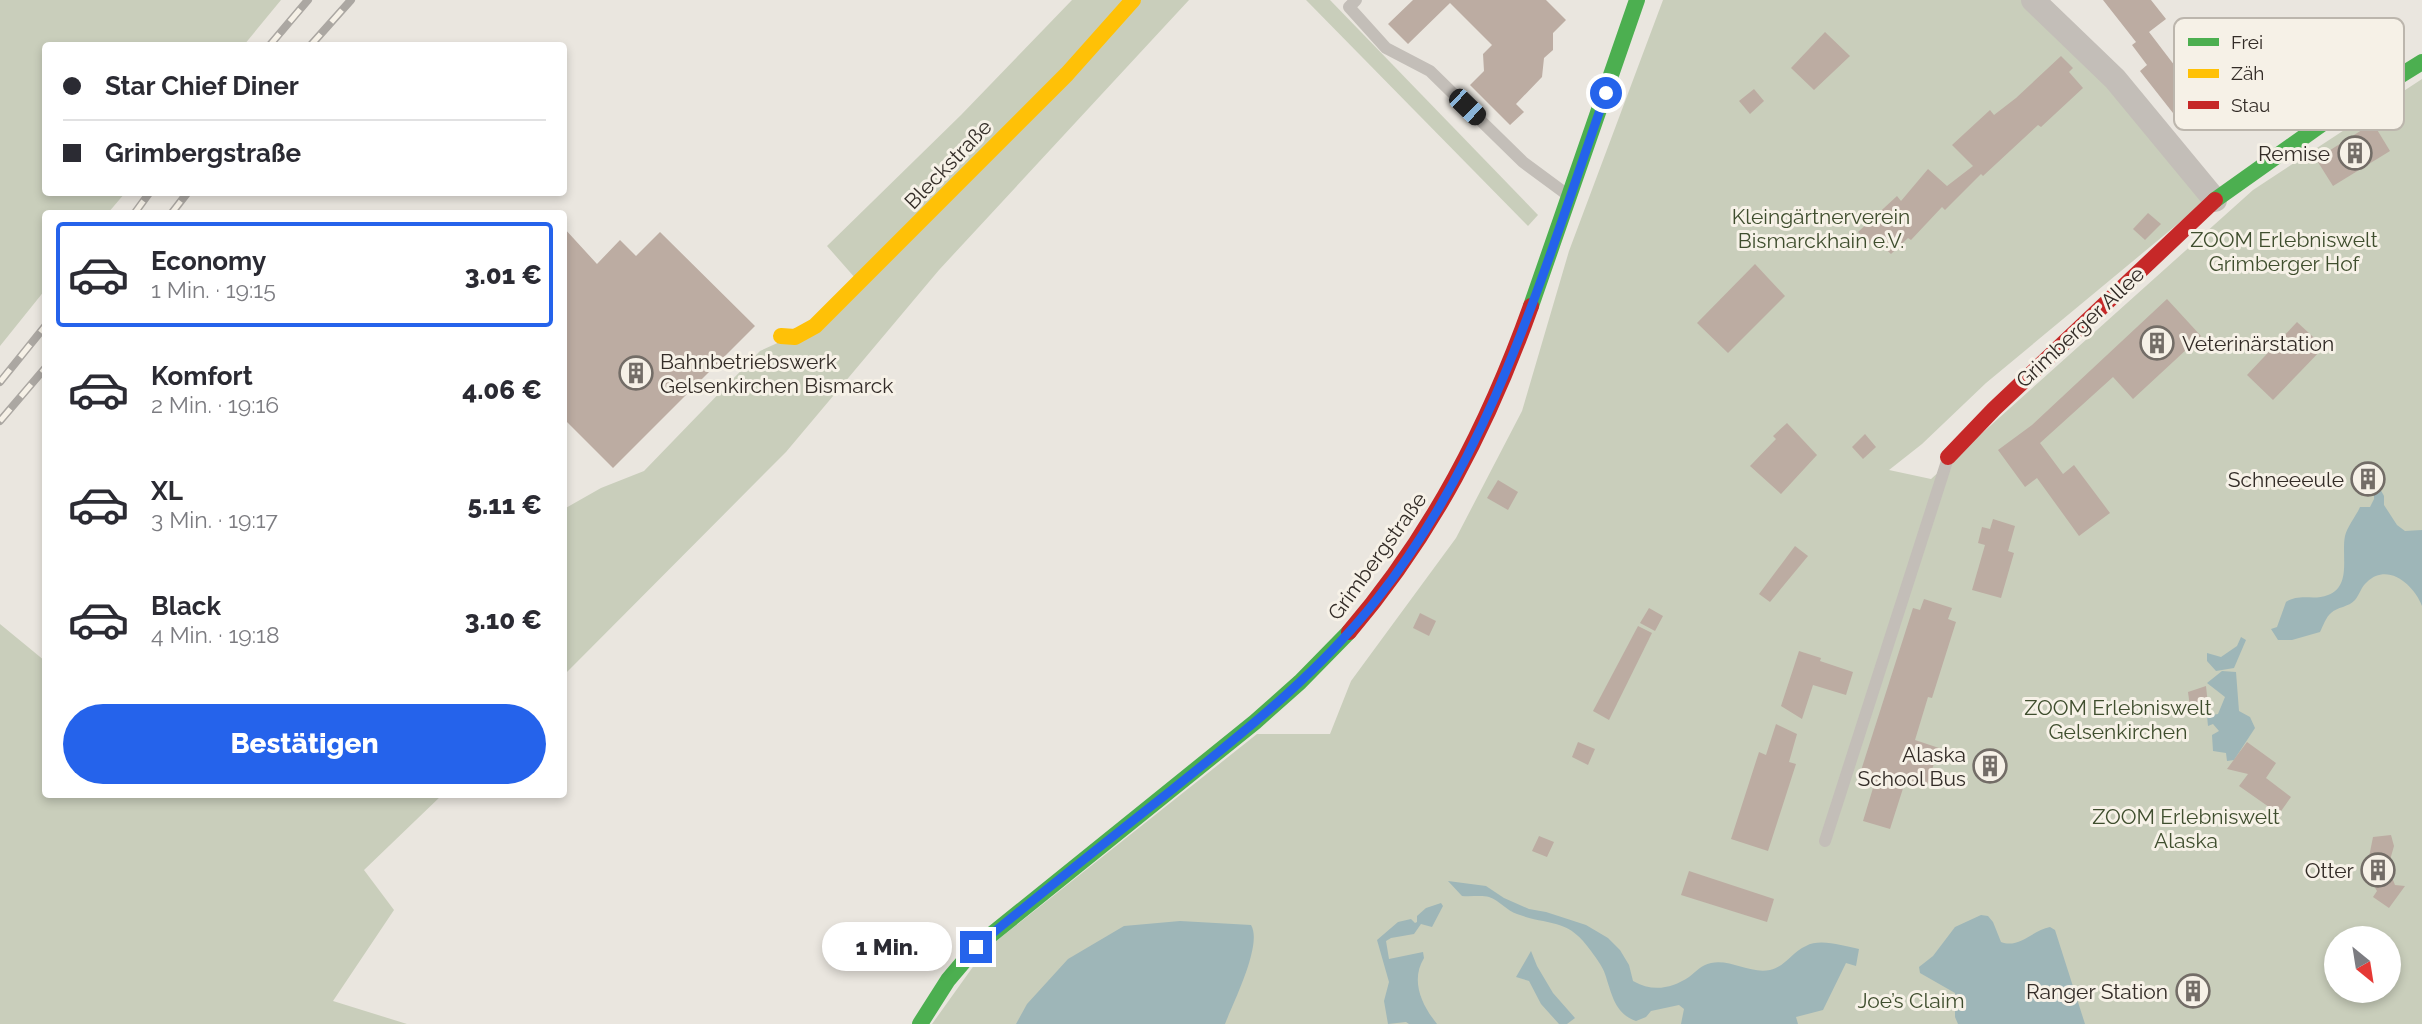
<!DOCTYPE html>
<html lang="de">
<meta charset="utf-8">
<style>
body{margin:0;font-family:Raleway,sans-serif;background:#f2f2f3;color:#2b2b33;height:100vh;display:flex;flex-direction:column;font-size:26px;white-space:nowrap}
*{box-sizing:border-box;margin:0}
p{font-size:23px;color:#7c7c81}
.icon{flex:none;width:38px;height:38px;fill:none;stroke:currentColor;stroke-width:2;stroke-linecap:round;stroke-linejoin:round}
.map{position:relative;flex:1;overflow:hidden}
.drawer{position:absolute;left:42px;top:210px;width:525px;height:588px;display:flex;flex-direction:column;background:#fff;border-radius:7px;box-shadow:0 4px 10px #0003}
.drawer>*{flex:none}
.top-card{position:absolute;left:42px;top:42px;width:525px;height:154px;border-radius:7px;box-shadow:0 4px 10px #0003;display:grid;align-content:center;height:154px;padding:0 21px;background:#fff}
.needle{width:46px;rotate:150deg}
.buttons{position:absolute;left:2324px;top:926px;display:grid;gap:14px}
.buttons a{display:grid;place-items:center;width:77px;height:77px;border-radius:50%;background:#fff;box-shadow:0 4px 10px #0003;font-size:35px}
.end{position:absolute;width:32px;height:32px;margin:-16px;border:9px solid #2563eb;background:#fff;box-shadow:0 0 0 4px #fff}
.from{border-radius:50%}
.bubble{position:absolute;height:49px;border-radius:24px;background:#fff;box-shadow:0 4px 10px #0003;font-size:23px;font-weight:800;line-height:49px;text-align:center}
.car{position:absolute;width:21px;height:42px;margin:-21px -10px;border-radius:9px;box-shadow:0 0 5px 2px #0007;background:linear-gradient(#222 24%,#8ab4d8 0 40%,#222 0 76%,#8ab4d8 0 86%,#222 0)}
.top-card b{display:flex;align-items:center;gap:24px;height:66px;font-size:26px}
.top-card b+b{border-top:2px solid #e1e1e2}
.top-card i{width:18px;height:18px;background:#2b2b33}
ul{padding:12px 0 0;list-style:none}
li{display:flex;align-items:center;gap:21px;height:105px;margin:0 14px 10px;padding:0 7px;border:4px solid transparent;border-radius:7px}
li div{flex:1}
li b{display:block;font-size:26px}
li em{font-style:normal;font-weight:800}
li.selected{border-color:#2563eb}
li>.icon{width:63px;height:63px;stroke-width:1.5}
.button{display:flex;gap:14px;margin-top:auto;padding:14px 21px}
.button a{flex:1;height:80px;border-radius:42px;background:#2563eb;color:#fff;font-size:28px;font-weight:800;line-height:80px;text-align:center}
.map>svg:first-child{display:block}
.green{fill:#c9cebb;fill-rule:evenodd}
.water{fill:#9eb6b8}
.building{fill:#bcaca2}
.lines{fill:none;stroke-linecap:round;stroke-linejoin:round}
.lane{stroke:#c3beb8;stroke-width:12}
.street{stroke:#c3beb8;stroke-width:24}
.fast{stroke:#4caf50;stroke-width:16}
.slow{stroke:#ffc107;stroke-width:16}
.jam{stroke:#c62828;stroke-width:16}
.rail-casing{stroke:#aba7a2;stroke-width:8}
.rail{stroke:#f6f1e7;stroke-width:5;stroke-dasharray:16;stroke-linecap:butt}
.route{stroke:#2563eb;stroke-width:9}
.labels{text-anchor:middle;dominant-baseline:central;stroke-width:6;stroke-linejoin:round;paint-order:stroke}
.poi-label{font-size:21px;fill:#332c27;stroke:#f6f1e7;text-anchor:end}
.street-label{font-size:21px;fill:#332c27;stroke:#f6f1e7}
.park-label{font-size:21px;fill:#3f4e2e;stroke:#f6f1e7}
.key{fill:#f6f1e7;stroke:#bcb6ad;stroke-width:2}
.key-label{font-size:19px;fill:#332c27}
</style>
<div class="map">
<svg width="2422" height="1024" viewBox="0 0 2422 1024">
<rect width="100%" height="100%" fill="#eae6df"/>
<!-- green -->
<g class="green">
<path d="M0 0H281L244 45 46 46V192L125 193 108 213 46 214 45 290 0 346Z"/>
<path d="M1072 0H1189L939 270 786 452 564 675V509L601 488 644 471 760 351 795 335 856 279 827 246 961 115Z"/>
<path d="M1306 0H1330L1538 215 1528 226Z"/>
<path d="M1663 0H2027L2209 198 1986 383 1922 444 1889 470 1931 479 2253 190 2422 79V1024H932L985 950 1257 734H1330L1351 681 1456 538 1522 411 1569 251ZM2336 938H2389V990H2336Z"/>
<path d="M0 624 45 661 46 794 442 795 364 870 394 910 333 1001 407 1024H0Z"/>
</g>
<!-- water -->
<g class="water">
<path d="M2378 485 2384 496V505L2397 525 2405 531 2422 530V606C2414 585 2388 562 2367 582 2361 587 2360 594 2355 600 2349 607 2337 607 2331 613 2326 617 2323 626 2320 632L2292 640H2278L2271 629 2277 627 2286 602C2300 593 2314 601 2328 595 2352 586 2341 555 2345 536 2347 527 2356 516 2360 507H2370L2374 499V489Z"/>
<path d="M2241 637 2246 640 2234 668 2216 671 2207 661V653L2221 657 2237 646Z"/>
<path d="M2222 671 2236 672 2239 711 2250 717 2255 728 2234 760 2227 761 2226 753 2213 751 2212 735 2219 731 2213 724 2208 726 2207 716 2218 714 2225 697 2207 683Z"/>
<path d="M1448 881 1486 886 1504 898 1529 909 1546 912 1586 925 1608 938 1620 950 1629 965 1633 981C1652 992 1671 989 1689 977 1697 971 1701 965 1711 963 1731 959 1750 974 1770 970 1785 967 1792 952 1806 946 1820 938 1843 946 1859 949L1856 966 1846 963 1823 1010 1796 1017 1798 1024H1681L1684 1009 1679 1005 1651 1011 1646 1017 1636 1021C1614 1013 1612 994 1605 974 1603 967 1596 958 1591 951 1568 917 1549 926 1517 914 1507 911 1499 900 1489 897 1482 895 1470 897 1462 896Z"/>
<path d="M1441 903 1443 906 1432 927 1421 924 1414 934 1391 938 1386 941 1389 959 1423 952 1424 958C1410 981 1422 1005 1437 1024H1409L1406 1022 1388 1024 1384 1001 1389 982 1377 940 1398 922 1411 919 1415 923 1417 922V916L1426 908Z"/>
<path d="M1981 915 1988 916 1993 922 2001 942C2019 949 2033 930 2050 927L2055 930 2085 1024H1958L1955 1017V993L1920 973 1919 967 1933 956 1955 927Z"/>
<path d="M1180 921 1251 925C1263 944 1233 1003 1225 1024H1016L1027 1004 1068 959 1124 926Z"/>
<path d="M1531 951 1537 966 1553 993 1575 1018 1567 1024H1559L1541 1004 1529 981 1516 977Z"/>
</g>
<!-- building -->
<g class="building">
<path d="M1413 0H1546L1566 20 1553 33V50L1544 58 1542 77 1516 104 1524 112 1510 125 1470 85 1484 71 1483 54 1492 45 1450 3 1408 44 1388 24Z"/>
<path d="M2103 0H2151L2166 19 2149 32 2178 70 2182 67 2193 80 2189 83 2197 94 2173 113 2140 71 2147 65 2132 45 2136 42Z"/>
<path d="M1825 32 1850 56 1814 90 1791 68Z"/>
<path d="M2061 56 2073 68 2069 72 2083 88 2041 127 2038 125 1983 176 1981 174 1945 210 1942 207 1911 240 1908 238 1891 254 1875 239 1870 244 1858 232 1897 196 1901 201 1928 169 1947 186 1973 166 1952 145 1990 110 1994 115 2016 98Z"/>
<path d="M1754 89 1764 101 1750 114 1739 101Z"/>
<path d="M2373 123 2390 151 2333 186 2316 159Z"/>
<path d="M2148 213 2161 224 2145 240 2133 229Z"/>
<path d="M564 228 597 264 620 240 636 256 660 232 755 326 613 468 564 419Z"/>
<path d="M1755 264 1785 296 1728 353 1697 323Z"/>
<path d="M2167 299 2201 336 2133 399 2113 377 2040 443 2063 474 2074 465 2110 513 2079 536 2037 478 2025 487 1998 450 2032 425Z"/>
<path d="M2297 322 2324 347 2273 400 2247 375Z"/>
<path d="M1787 423 1817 455 1781 494 1750 466 1776 439 1773 436Z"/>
<path d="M1865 434 1876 447 1863 459 1852 447Z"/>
<path d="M1498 480 1518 492 1508 510 1487 498Z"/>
<path d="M1993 519 2015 526 2008 551 2014 553 2001 598 1972 590 1985 545 1978 543 1982 527 1990 529Z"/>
<path d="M1795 546 1808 556 1770 602 1759 594Z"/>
<path d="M1924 599 1952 608 1948 619 1956 622 1932 698 1928 697 1915 740 1939 748 1927 785 1906 779 1890 829 1863 821 1873 788 1857 783 1913 608 1920 610Z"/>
<path d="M1649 608 1663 616 1655 631 1640 623Z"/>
<path d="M1420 613 1436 621 1429 636 1413 628Z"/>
<path d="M1638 626 1652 633 1609 720 1593 711Z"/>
<path d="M1799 651 1821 658 1820 661 1853 672 1846 695 1813 685 1802 719 1781 706Z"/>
<path d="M2206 686 2208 705 2190 707 2188 692Z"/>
<path d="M1776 724 1797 734 1789 762 1796 764 1768 851 1731 839 1759 752 1766 755Z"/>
<path d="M1578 742 1595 749 1588 765 1572 757Z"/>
<path d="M2247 742 2276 763 2266 778 2291 797 2279 814 2239 786 2248 774 2227 769Z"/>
<path d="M2391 835 2394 846 2388 867 2395 885 2405 886 2389 908 2373 897 2377 891 2366 872 2373 837Z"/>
<path d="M1539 836 1554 842 1547 857 1532 851Z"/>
<path d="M1689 871 1774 899 1767 922 1681 895Z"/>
</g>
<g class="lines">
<!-- lane -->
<g class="lane">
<path d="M1356 0 1349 7 1386 48 1430 71 1523 162 1569 196"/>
<path d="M1825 841 1948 458"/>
</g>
<!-- street -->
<path class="street" d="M2033 0 2115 79 2215 200"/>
<!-- fast -->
<g class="fast">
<path d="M2215 200 2322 124 2422 62"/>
<path d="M1531 306 1637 0"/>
<path d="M920 1024 948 980 976 947 1255 722 1300 682 1349 632"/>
</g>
<!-- slow -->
<path class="slow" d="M781 336 795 337 815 326 1067 74 1133 0"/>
<!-- jam -->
<g class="jam">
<path d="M1948 457 1994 409 2215 200"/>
<path d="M1349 632C1432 535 1488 426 1531 306"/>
</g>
<defs>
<g id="rail">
<path d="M269 46 308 0"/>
<path d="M310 46 351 0"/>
<path d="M134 214 150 192"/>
<path d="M171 214 188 192"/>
<path d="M0 382 46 325"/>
<path d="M0 421 46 367"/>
</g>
</defs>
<!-- rail casing -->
<use href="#rail" class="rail-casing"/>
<!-- rail -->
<use href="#rail" class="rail"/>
</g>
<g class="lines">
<!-- route -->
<path class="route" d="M976 947C1041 893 1107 841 1173 789 1245 731 1319 673 1377 599 1494 451 1544 268 1606 93"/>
</g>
<!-- icons -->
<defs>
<symbol id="building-ring" viewBox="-11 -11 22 22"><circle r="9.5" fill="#f6f1e7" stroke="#736d67" stroke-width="1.5"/><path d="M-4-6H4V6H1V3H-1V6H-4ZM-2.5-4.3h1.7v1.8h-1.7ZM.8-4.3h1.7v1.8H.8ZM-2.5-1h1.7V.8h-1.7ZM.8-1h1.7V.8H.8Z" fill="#736d67"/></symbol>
</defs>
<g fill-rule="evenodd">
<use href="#building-ring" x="2336" y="134" width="38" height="38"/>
<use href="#building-ring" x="2138" y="324" width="38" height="38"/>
<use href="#building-ring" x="617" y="354" width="38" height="38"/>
<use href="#building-ring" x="2349" y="460" width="38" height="38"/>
<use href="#building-ring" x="1971" y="747" width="38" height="38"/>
<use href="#building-ring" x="2359" y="851" width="38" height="38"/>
<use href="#building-ring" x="2174" y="972" width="38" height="38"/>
</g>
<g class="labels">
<!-- poi labels -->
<g class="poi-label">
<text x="2330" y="153">Remise</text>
<text x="2182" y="343" text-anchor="start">Veterinärstation</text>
<text x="660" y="361" text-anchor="start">Bahnbetriebswerk<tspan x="660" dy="24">Gelsenkirchen Bismarck</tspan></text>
<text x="2344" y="479">Schneeeule</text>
<text x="1966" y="754">Alaska<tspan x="1966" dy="24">School Bus</tspan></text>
<text x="2354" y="870">Otter</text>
<text x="2168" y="991">Ranger Station</text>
</g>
<!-- street labels -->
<g class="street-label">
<text transform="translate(948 164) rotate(-46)">Bleckstraße</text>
<text transform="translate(2080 327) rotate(-43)">Grimberger Allee</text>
<text transform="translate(1377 556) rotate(-54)">Grimbergstraße</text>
</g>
<!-- park labels -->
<g class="park-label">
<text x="1821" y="216">Kleingärtnerverein<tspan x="1821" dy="24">Bismarckhain e.V.</tspan></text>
<text x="2284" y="239">ZOOM Erlebniswelt<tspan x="2284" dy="24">Grimberger Hof</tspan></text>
<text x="2118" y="707">ZOOM Erlebniswelt<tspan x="2118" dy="24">Gelsenkirchen</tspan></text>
<text x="2186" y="816">ZOOM Erlebniswelt<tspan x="2186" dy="24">Alaska</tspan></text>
<text x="1911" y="1000">Joe’s Claim</text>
</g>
</g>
<!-- legend -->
<rect x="2174" y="18" width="230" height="112" rx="10" class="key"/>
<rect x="2188" y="38" width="31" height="8" fill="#4caf50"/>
<rect x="2188" y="69" width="31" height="9" fill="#ffc107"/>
<rect x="2188" y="101" width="31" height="8" fill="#c62828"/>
<g class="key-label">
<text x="2231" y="49">Frei</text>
<text x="2231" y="80">Zäh</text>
<text x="2231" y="112">Stau</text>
</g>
</svg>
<div class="buttons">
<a><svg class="needle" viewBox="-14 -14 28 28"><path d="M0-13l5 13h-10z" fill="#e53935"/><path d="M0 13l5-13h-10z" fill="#7c7c81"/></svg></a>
</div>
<i class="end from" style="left:1606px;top:93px"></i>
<i class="end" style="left:976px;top:947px"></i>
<div class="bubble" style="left:822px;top:922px;width:130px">1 Min.</div>
<i class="car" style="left:1467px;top:107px;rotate:134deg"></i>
<div class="top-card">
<b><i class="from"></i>Star Chief Diner</b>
<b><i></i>Grimbergstraße</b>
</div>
<section class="drawer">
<ul>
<li class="selected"><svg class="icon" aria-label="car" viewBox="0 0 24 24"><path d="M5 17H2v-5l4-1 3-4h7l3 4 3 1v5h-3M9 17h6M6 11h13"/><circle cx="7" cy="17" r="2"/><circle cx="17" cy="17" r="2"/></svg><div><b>Economy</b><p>1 Min. · 19:15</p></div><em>3.01 €</em></li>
<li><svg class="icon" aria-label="car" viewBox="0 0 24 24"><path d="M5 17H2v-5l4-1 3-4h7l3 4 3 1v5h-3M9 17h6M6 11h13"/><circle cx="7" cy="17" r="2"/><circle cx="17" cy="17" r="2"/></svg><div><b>Komfort</b><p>2 Min. · 19:16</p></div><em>4.06 €</em></li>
<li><svg class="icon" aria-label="car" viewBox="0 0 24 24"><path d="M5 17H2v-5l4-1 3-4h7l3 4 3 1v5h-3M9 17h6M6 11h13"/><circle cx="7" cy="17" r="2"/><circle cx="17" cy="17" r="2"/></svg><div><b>XL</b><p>3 Min. · 19:17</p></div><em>5.11 €</em></li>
<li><svg class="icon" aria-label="car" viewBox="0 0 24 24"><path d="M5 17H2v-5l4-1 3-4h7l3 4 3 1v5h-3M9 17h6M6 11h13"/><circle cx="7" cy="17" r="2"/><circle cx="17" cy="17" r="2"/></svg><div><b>Black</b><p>4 Min. · 19:18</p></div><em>3.10 €</em></li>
</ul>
<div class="button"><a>Bestätigen</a></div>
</section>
</div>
